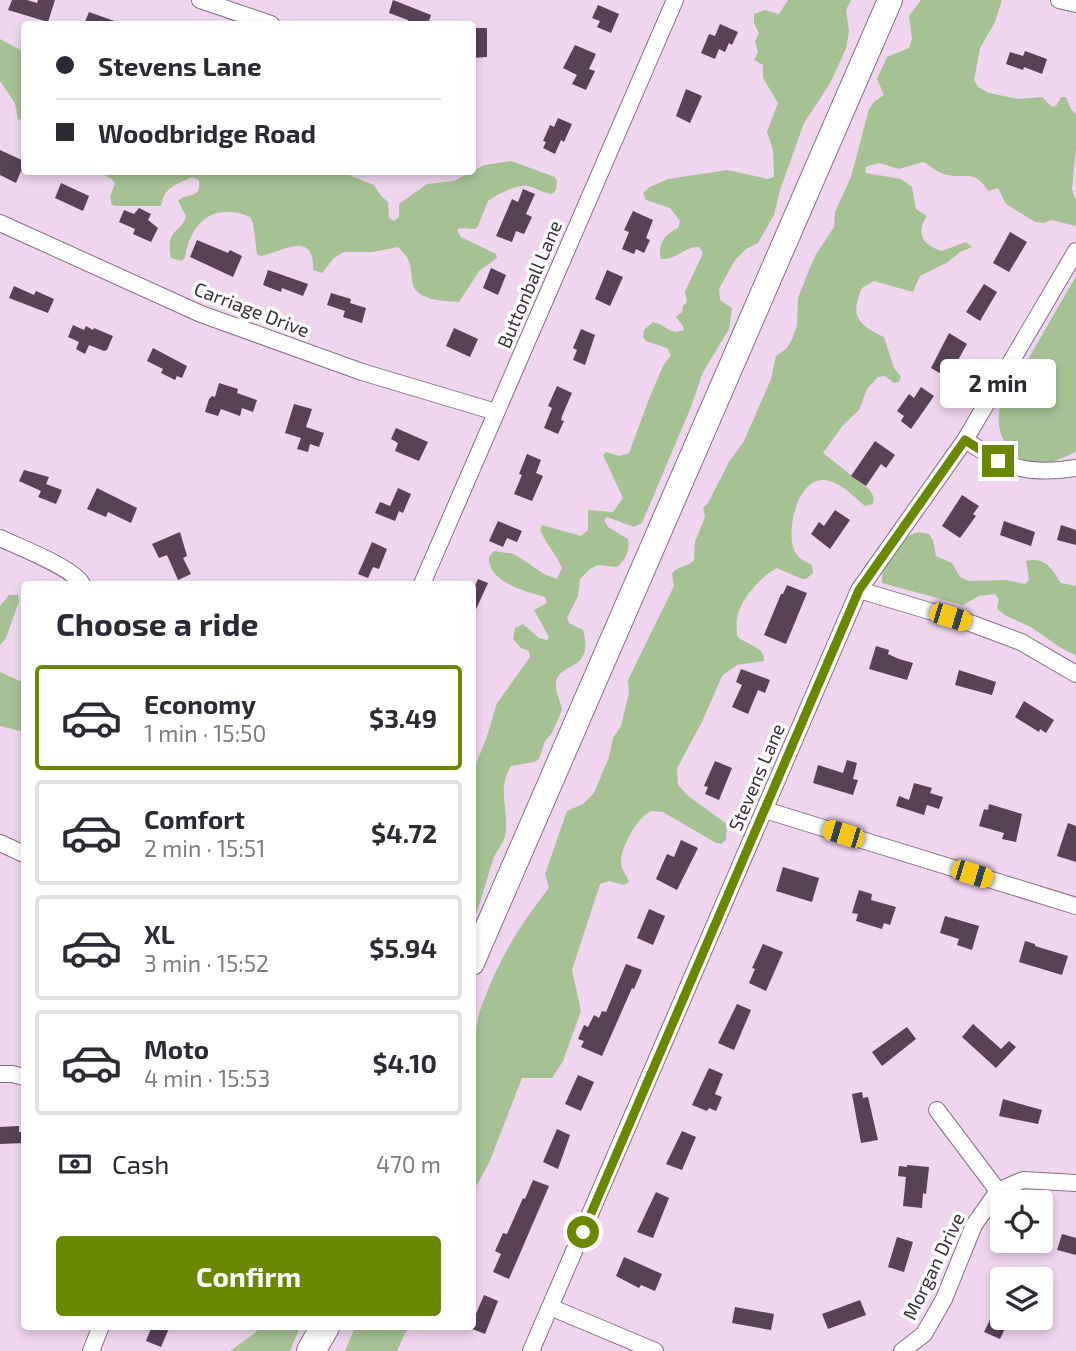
<!DOCTYPE html>
<meta charset="utf-8">
<style>
body{margin:0;font-family:"Exo 2",sans-serif;background:#f2f2f3;color:#2b2b33;height:100vh;display:flex;flex-direction:column;font-size:26px;white-space:nowrap}
*{box-sizing:border-box;margin:0}
p{font-size:23px;color:#7c7c81}
.icon{flex:none;width:38px;height:38px;fill:none;stroke:currentColor;stroke-width:2;stroke-linecap:round;stroke-linejoin:round}
.map{position:relative;flex:1;overflow:hidden}
.panel{position:absolute;left:21px;top:581px;width:455px;height:749px;display:flex;flex-direction:column;background:#fff;border-radius:7px;box-shadow:0 4px 10px #0003}
.panel>*{flex:none}
.guide{position:absolute;left:21px;top:21px;width:455px;height:154px;border-radius:7px;box-shadow:0 4px 10px #0003;display:grid;align-content:center;height:154px;padding:0 35px;background:#fff}
.tools{position:absolute;left:990px;top:1190px;display:grid;gap:14px}
.tools a{display:grid;place-items:center;width:63px;height:63px;border-radius:7px;background:#fff;box-shadow:0 4px 10px #0003;font-size:35px}
.end{position:absolute;width:32px;height:32px;margin:-16px;border:9px solid #698800;background:#fff;box-shadow:0 0 0 4px #fff}
.from{border-radius:50%}
.bubble{position:absolute;height:49px;border-radius:7px;background:#fff;box-shadow:0 4px 10px #0003;font-size:23px;font-weight:700;line-height:49px;text-align:center}
.car{position:absolute;width:21px;height:42px;margin:-21px -10px;border-radius:9px;box-shadow:0 0 5px 2px #0007;background:linear-gradient(#f5c518 24%,#345 0 40%,#f5c518 0 76%,#345 0 86%,#f5c518 0)}
.guide b{display:flex;align-items:center;gap:24px;height:66px;font-size:26px}
.guide b+b{border-top:2px solid #e1e1e2}
.guide i{width:18px;height:18px;background:#2b2b33}
ul{padding:0;list-style:none}
li{display:flex;align-items:center;gap:21px;height:105px;margin:0 14px 10px;padding:0 21px;border:4px solid #e1e1e2;border-radius:7px}
li div{flex:1}
li b{display:block;font-size:26px}
li em{font-style:normal;font-weight:700}
li.active{border-color:#698800}
li>.icon{width:63px;height:63px;stroke-width:1.5}
h2{padding:0 35px;font-size:32px;line-height:84px}
.pay{display:flex;align-items:center;gap:18px;height:77px;padding:0 35px;font-size:26px}
.pay p{margin-inline-start:auto}
.cta{display:flex;gap:14px;margin-top:auto;padding:14px 35px}
.cta a{flex:1;height:80px;border-radius:7px;background:#698800;color:#fff;font-size:28px;font-weight:700;line-height:80px;text-align:center}
.map>svg:first-child{display:block}
.green{fill:#a6c295}
.building{fill:#574256}
.lines{fill:none;stroke-linecap:round;stroke-linejoin:round}
.minor-casing{stroke:#877086;stroke-width:18}
.primary-casing{stroke:#877086;stroke-width:26}
.motorway-casing{stroke:#877086;stroke-width:30}
.minor{stroke:#fff;stroke-width:16}
.primary{stroke:#fff;stroke-width:24}
.motorway{stroke:#fff;stroke-width:28}
.route{stroke:#698800;stroke-width:9}
.labels{text-anchor:middle;dominant-baseline:central;stroke-width:7;stroke-linejoin:round;paint-order:stroke}
.street-label{font-size:19px;fill:#392f39;stroke:#fff}
</style>
<div class="map">
<svg width="1076" height="1351" viewBox="0 0 1076 1351">
<rect width="100%" height="100%" fill="#efd5ee"/>
<!-- green -->
<g class="green">
<path d="M788 0H851L846 10 849 31 846 49 829 85 804 123 780 190 774 215 758 243 746 249 735 260 719 289 720 300 732 308 729 329 703 372 691 407 642 523 634 527 607 517 604 520 608 527 628 539C630 550 626 560 617 567L598 565 590 569 580 579 578 596 567 618 569 623 583 630C595 673 558 661 556 683 555 692 561 702 562 710L552 733 545 741 539 759 534 762 511 766C497 789 508 807 506 830 506 841 496 851 493 860 486 881 481 902 473 923V772L487 736 497 703 530 657 529 651 521 648 513 639 515 628 523 624 539 638 547 640 549 637 534 610 547 603 545 597C526 591 488 583 489 557L494 551 514 554 546 575 557 579 562 568C556 554 546 544 540 530L542 525 581 536 588 530V510L613 512 623 498 603 455 606 452 619 456 629 453 649 399 663 366 671 355 667 348 646 341 643 337 644 330 653 322C665 324 670 336 684 330L683 326 676 317 682 312 683 306 687 302 685 292 703 253 699 247C685 246 676 260 661 259 657 244 665 234 678 228L680 221 670 208 646 200 643 193 650 187 668 179 727 170 768 179 774 177 773 150 767 132 778 103 763 78V65L754 60 758 52 755 41 759 33 754 23V14L765 10 779 14Z"/>
<path d="M921 0H1002L995 22 980 48 974 80 978 87 989 93 1018 99 1042 97 1052 107 1056 106 1061 97H1066L1071 109 1076 114V149L1072 189 1076 201V226L1051 220 1044 223 1035 222 1006 204 998 188 988 191C975 168 964 180 943 174 935 171 930 165 923 162L899 169 879 163 865 167 866 173 901 179 912 187 916 209 927 216C915 233 923 246 942 251L966 242 972 247 960 252 948 262 920 276 913 292 874 281 862 288C849 317 859 325 884 337L894 368 901 377 899 382 894 383 885 376 878 377 867 389 859 410 843 425 823 453 870 490 874 498 873 504 865 506C854 497 840 481 824 480 797 478 785 533 795 552 798 558 806 562 812 565L813 573 806 579H802L777 568C761 576 740 600 737 618 736 624 737 630 737 636 746 645 765 646 764 661L737 665 722 676 702 722 677 768 678 785 688 796 727 824 726 840 721 844 716 843 663 812C660 812 655 811 652 811 638 815 620 849 621 862 621 870 627 875 629 882L624 885 609 881 600 884 572 970 581 1011 563 1061 552 1078H522L489 1163 473 1192 472 1045C478 1031 476 1020 481 1008 498 961 518 927 549 888L545 874 567 811 583 804 594 793 609 757 613 738 621 726 629 693 628 680 674 586 672 574C677 565 688 568 694 560L695 542 705 517 703 508 708 503 729 462 744 441 771 379 776 356 787 348 792 339 797 326 798 298 803 285 815 256 834 227 835 212 851 177 869 109 874 102 884 95 877 79 887 57 909 48 912 39 909 16Z"/>
<path d="M0 39 24 52V121L18 119 15 103 0 81Z"/>
<path d="M511 161 555 177 557 181 556 190 552 194C543 193 536 188 528 186 516 184 498 194 488 201L478 226 475 229 460 228 457 230 461 237 496 254 497 258 479 271 459 302C445 301 414 301 412 281 410 265 412 260 398 247L373 252H344L334 258 322 273 313 270C315 229 282 252 260 256L257 254 253 223 250 217C215 202 191 221 185 257L182 261 171 258C165 227 182 234 186 216L178 201C188 191 201 201 199 180L192 177C174 186 165 186 161 206H116L112 205 110 197 115 183 112 179 98 172H349L351 176 374 185 381 196 388 202 389 218 394 221 399 217V204L427 184 454 181 484 165Z"/>
<path d="M1076 276V452C1066 456 1055 462 1044 463 1013 466 993 436 1000 408Z"/>
<path d="M919 532 929 534 933 540 936 556 952 563 960 577 969 581 1006 580 1025 584 1029 580 1026 561C1045 556 1052 569 1061 583L1076 586V655C1059 649 1047 637 1032 628 1021 621 1005 618 997 608L999 599 995 594 979 596 963 605 882 583C880 565 900 535 919 532Z"/>
<path d="M9 595H18L19 601 6 638 0 645V606Z"/>
<path d="M0 672 24 683V732L0 726Z"/>
<path d="M260 1327V1326L300 1327 290 1351H230L255 1333Z"/>
<path d="M355 1327V1326L408 1327 397 1351H345Z"/>
</g>
<!-- building -->
<g class="building">
<path d="M12 0H27L37 3 38 0H55L48 22 8 10Z"/>
<path d="M393 0 431 15 428 24H407L408 20 389 13Z"/>
<path d="M598 5 619 14 611 33 597 27 600 21 592 18Z"/>
<path d="M89 12 120 23V24H84Z"/>
<path d="M720 24 738 32 732 45 729 43 725 52 719 49 715 59 701 53 709 34 715 36Z"/>
<path d="M472 28H487V57L472 58Z"/>
<path d="M575 45 596 54 589 69 595 71 586 90 572 84 577 75 563 68Z"/>
<path d="M1025 51 1047 59 1042 74 1024 67 1023 70 1006 64 1010 52 1023 56Z"/>
<path d="M686 89 702 96 690 123 676 116Z"/>
<path d="M558 118 572 124 564 142 561 140 555 154 543 148 546 142 543 141 550 125 554 127Z"/>
<path d="M0 150 24 161V173L21 171 16 183 0 175Z"/>
<path d="M61 183 89 196 83 211 55 198Z"/>
<path d="M523 189 535 194 526 214 532 217 524 234 516 231 512 242 496 236 512 199 518 202Z"/>
<path d="M139 208 151 214 148 220 158 228 151 242 133 234 135 229 119 222 124 210 134 214Z"/>
<path d="M633 211 653 220 646 238 650 240 644 253 636 249 634 254 622 249 629 232 624 230Z"/>
<path d="M1010 232 1027 242 1009 272 993 263Z"/>
<path d="M197 240 228 253 230 250 242 256 233 277 190 257Z"/>
<path d="M491 268 506 275 498 295 483 288Z"/>
<path d="M268 270 308 284 303 296 282 288 281 292 263 285Z"/>
<path d="M607 270 623 277 610 306 595 299Z"/>
<path d="M984 284 997 292 980 321 966 312Z"/>
<path d="M14 286 34 295 36 291 54 299 48 313 9 298Z"/>
<path d="M331 293 351 299 350 303 366 308 362 323 343 317 345 311 327 305Z"/>
<path d="M73 325 84 330 86 326 93 330 94 328 113 336 107 350 104 351 89 345 85 354 76 349 79 342 68 337Z"/>
<path d="M454 328 478 339 470 357 446 346Z"/>
<path d="M581 329 595 335 585 365 573 360 577 350 573 348Z"/>
<path d="M949 333 967 344 948 378 931 368Z"/>
<path d="M153 348 187 366 182 378 177 376 175 380 161 373 163 369 147 361Z"/>
<path d="M219 383 238 389 237 393 257 400 253 412 242 408 240 416 221 409 218 416 205 412 209 399 212 396 215 397Z"/>
<path d="M557 386 572 393 562 416 561 420 564 421 558 434 544 428 552 408 548 406Z"/>
<path d="M921 387 934 396 911 429 901 421 904 416 897 411 909 394 914 398Z"/>
<path d="M294 404 312 409 306 427 324 433 319 447 310 444 308 452 297 449 301 438 285 433Z"/>
<path d="M396 428 428 442 419 461 395 451 398 443 391 439Z"/>
<path d="M875 441 895 455 886 468 881 464 866 486 851 476Z"/>
<path d="M527 454 541 460 536 473 543 476 532 501 514 494 522 475 519 474Z"/>
<path d="M24 470 49 477 46 484 62 490 56 504 38 497 41 491 19 481Z"/>
<path d="M97 488 137 508 131 523 108 512 106 517 87 509Z"/>
<path d="M398 488 411 494 403 513 399 511 395 521 375 513 380 502 390 506Z"/>
<path d="M962 495 979 506 973 514 976 516 960 538 942 526Z"/>
<path d="M835 510 850 520 830 549 811 534 819 522 824 526Z"/>
<path d="M498 521 522 531 517 542 507 538 503 547 489 541Z"/>
<path d="M1004 521 1035 532 1031 546 1000 535Z"/>
<path d="M1061 525 1076 530V545L1057 540Z"/>
<path d="M180 532 187 556 183 558 191 574 178 580 167 555 159 558 152 544Z"/>
<path d="M372 542 387 549 379 569 373 567 368 578 358 574Z"/>
<path d="M478 579 488 583 472 618V592Z"/>
<path d="M787 585 807 593 786 644 764 635 781 594H783Z"/>
<path d="M876 646 889 650 888 654 899 659 913 663 907 680 869 669Z"/>
<path d="M741 669 770 680 765 693 758 690 748 714 732 707 742 685 736 682Z"/>
<path d="M959 670 996 682 992 695 955 685Z"/>
<path d="M1024 701 1054 720 1046 733 1040 729 1039 732 1015 717Z"/>
<path d="M847 760 857 763 853 779 858 780 853 795 813 783 818 765 843 773Z"/>
<path d="M715 761 732 768 719 800 705 794 708 787 704 786Z"/>
<path d="M914 783 932 788 930 793 943 797 939 809 927 805 924 815 896 806 899 796 909 800Z"/>
<path d="M989 804 1022 814 1016 842 1002 839 1004 833 979 826 984 809 988 810Z"/>
<path d="M1068 823 1076 826V862L1057 856Z"/>
<path d="M681 840 698 848 677 890 656 879 667 854 674 857Z"/>
<path d="M783 867 819 878 812 902 776 891Z"/>
<path d="M859 890 872 894 871 900 896 907 890 925 884 923 882 929 856 921 858 914 852 913Z"/>
<path d="M649 909 665 916 653 945 637 938Z"/>
<path d="M945 916 979 926 972 950 957 945 959 939 940 933Z"/>
<path d="M1025 941 1035 944V946L1068 956 1062 975 1019 962Z"/>
<path d="M763 944 783 952 766 991 749 983 755 969 752 968Z"/>
<path d="M626 964 642 970 634 989 632 988 602 1056 581 1047 584 1041 578 1039 584 1025 588 1027 594 1015 599 1018 602 1011 606 1012Z"/>
<path d="M737 1004 751 1010 734 1050 718 1043Z"/>
<path d="M973 1024 1001 1049 1009 1041 1016 1047 996 1068 962 1037Z"/>
<path d="M907 1027 916 1039 882 1066 872 1052Z"/>
<path d="M709 1068 723 1074 715 1094 722 1097 716 1111 709 1108 707 1111 692 1105Z"/>
<path d="M578 1075 594 1082 581 1111 565 1104Z"/>
<path d="M862 1092 863 1098 868 1097 878 1140 861 1143 852 1094Z"/>
<path d="M1003 1099 1042 1110 1038 1124 999 1116Z"/>
<path d="M19 1126V1132H24V1143L0 1144V1127Z"/>
<path d="M557 1129 570 1135 558 1169 543 1162Z"/>
<path d="M682 1131 696 1137 682 1170 666 1164Z"/>
<path d="M907 1165 929 1167 926 1194 923 1193 922 1208 903 1206 906 1177 898 1176 899 1166 907 1167Z"/>
<path d="M533 1180 549 1186 509 1279 493 1272 501 1254 495 1251 503 1233 507 1234 523 1198 525 1199Z"/>
<path d="M656 1192 669 1198 653 1238 637 1232Z"/>
<path d="M1062 1234 1076 1238V1255L1057 1250Z"/>
<path d="M897 1237 913 1242 904 1272 888 1267Z"/>
<path d="M624 1257 662 1274 655 1291 641 1285 639 1288 616 1276Z"/>
<path d="M1003 1293V1318H1010L1000 1339 984 1332Z"/>
<path d="M484 1295 498 1301 485 1334 470 1328Z"/>
<path d="M860 1300 866 1315 828 1329 822 1314Z"/>
<path d="M735 1307 774 1314 771 1330 732 1323Z"/>
<path d="M152 1326H170L161 1347 146 1341Z"/>
</g>
<g class="lines">
<defs>
<g id="minor">
<path d="M200 0 271 24"/>
<path d="M1059 0 1076 4"/>
<path d="M0 223 201 314 362 372 496 412"/>
<path d="M965 440C1007 467 1025 476 1076 468"/>
<path d="M0 538C19 547 72 567 82 584"/>
<path d="M422 584 675 0"/>
<path d="M859 590 973 624 1021 642 1076 674"/>
<path d="M765 810 1076 906"/>
<path d="M0 843 24 854"/>
<path d="M0 1074H12L24 1077"/>
<path d="M937 1110 998 1191"/>
<path d="M550 1307 655 1351"/>
<path d="M91 1351 101 1326"/>
<path d="M531 1351 859 590 965 440 1076 251"/>
<path d="M902 1351 924 1334 944 1299 974 1225 998 1191 1023 1180 1076 1183"/>
</g>
<path id="primary" d="M472 963 890 0"/>
<path id="motorway" d="M311 1351 325 1327"/>
</defs>
<!-- minor casing -->
<use href="#minor" class="minor-casing"/>
<!-- primary casing -->
<use href="#primary" class="primary-casing"/>
<!-- motorway casing -->
<use href="#motorway" class="motorway-casing"/>
<!-- minor -->
<use href="#minor" class="minor"/>
<!-- primary -->
<use href="#primary" class="primary"/>
<!-- motorway -->
<use href="#motorway" class="motorway"/>
</g>
<g class="lines">
<!-- route -->
<path class="route" d="M583 1232 859 590 965 440 998 461"/>
</g>
<g class="labels">
<!-- street labels -->
<g class="street-label">
<text transform="translate(529 284) rotate(-67)">Buttonball Lane</text>
<text transform="translate(252 309) rotate(21)">Carriage Drive</text>
<text transform="translate(756 777) rotate(-67)">Stevens Lane</text>
<text transform="translate(933 1266) rotate(-64)">Morgan Drive</text>
</g>
</g>
</svg>
<div class="tools">
<a><svg class="icon" aria-label="locate" viewBox="0 0 24 24"><circle cx="12" cy="12" r="6"/><path d="M12 2v4M12 18v4M2 12h4M18 12h4"/></svg></a>
<a><svg class="icon" aria-label="layers" viewBox="0 0 24 24"><path d="M12 4l9 5-9 5-9-5zM3 14l9 5 9-5"/></svg></a>
</div>
<i class="end from" style="left:583px;top:1232px"></i>
<i class="end" style="left:998px;top:461px"></i>
<div class="bubble" style="left:940px;top:359px;width:116px">2 min</div>
<i class="car" style="left:950px;top:617px;rotate:107deg"></i>
<i class="car" style="left:843px;top:834px;rotate:287deg"></i>
<i class="car" style="left:972px;top:874px;rotate:107deg"></i>
<div class="guide">
<b><i class="from"></i>Stevens Lane</b>
<b><i></i>Woodbridge Road</b>
</div>
<section class="panel">
<h2>Choose a ride</h2>
<ul>
<li class="active"><svg class="icon" aria-label="car" viewBox="0 0 24 24"><path d="M5 17H2v-5l4-1 3-4h7l3 4 3 1v5h-3M9 17h6M6 11h13"/><circle cx="7" cy="17" r="2"/><circle cx="17" cy="17" r="2"/></svg><div><b>Economy</b><p>1 min · 15:50</p></div><em>$3.49</em></li>
<li><svg class="icon" aria-label="car" viewBox="0 0 24 24"><path d="M5 17H2v-5l4-1 3-4h7l3 4 3 1v5h-3M9 17h6M6 11h13"/><circle cx="7" cy="17" r="2"/><circle cx="17" cy="17" r="2"/></svg><div><b>Comfort</b><p>2 min · 15:51</p></div><em>$4.72</em></li>
<li><svg class="icon" aria-label="car" viewBox="0 0 24 24"><path d="M5 17H2v-5l4-1 3-4h7l3 4 3 1v5h-3M9 17h6M6 11h13"/><circle cx="7" cy="17" r="2"/><circle cx="17" cy="17" r="2"/></svg><div><b>XL</b><p>3 min · 15:52</p></div><em>$5.94</em></li>
<li><svg class="icon" aria-label="car" viewBox="0 0 24 24"><path d="M5 17H2v-5l4-1 3-4h7l3 4 3 1v5h-3M9 17h6M6 11h13"/><circle cx="7" cy="17" r="2"/><circle cx="17" cy="17" r="2"/></svg><div><b>Moto</b><p>4 min · 15:53</p></div><em>$4.10</em></li>
</ul>
<div class="pay"><svg class="icon" aria-label="cash" viewBox="0 0 24 24"><path d="M3 7h18v10H3z"/><circle cx="12" cy="12" r="2"/></svg>Cash<p>470 m</p></div>
<div class="cta"><a>Confirm</a></div>
</section>
</div>
